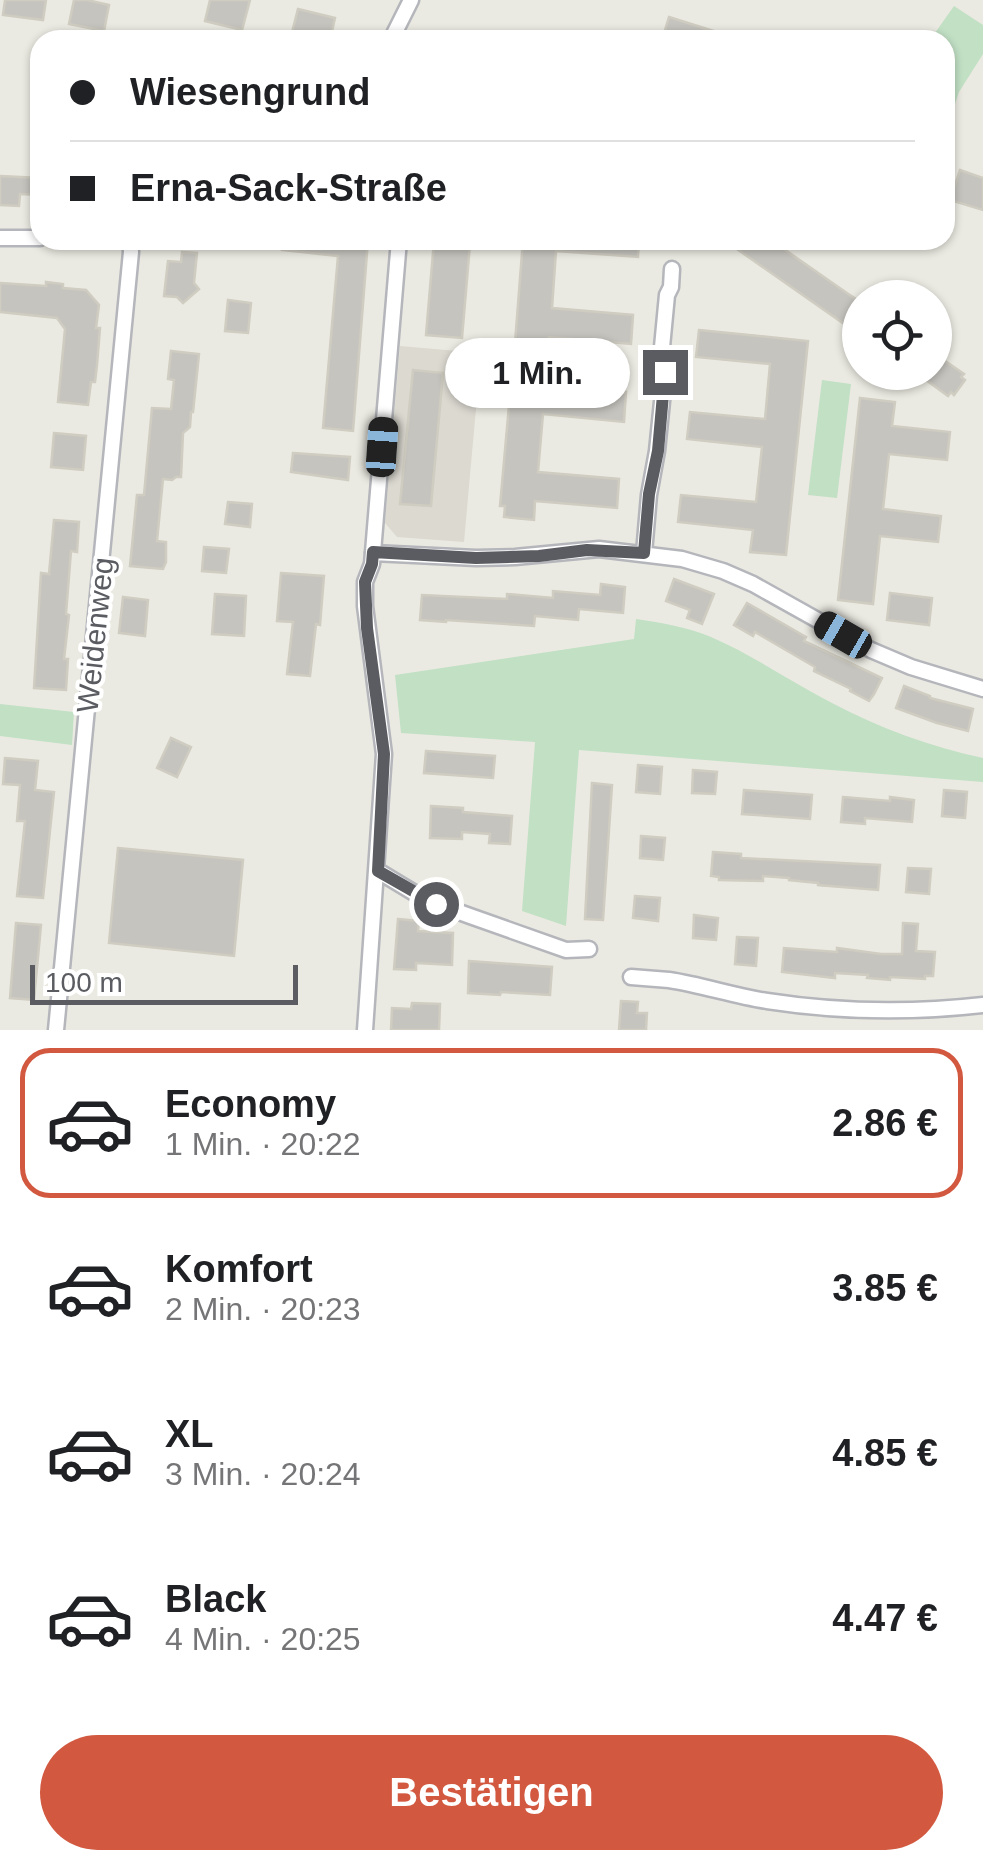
<!DOCTYPE html>
<html lang="de">
<meta charset="utf-8">
<style>
body{margin:0;font-family:Arial,sans-serif;background:#f2f2f2;color:#202124;height:100vh;display:flex;flex-direction:column;font-size:38px;white-space:nowrap}
*{box-sizing:border-box;margin:0}
p{font-size:32px;color:#757577}
.icon{flex:none;width:55px;height:55px;fill:none;stroke:currentColor;stroke-width:2;stroke-linecap:round;stroke-linejoin:round}
.map{position:relative;height:1030px;overflow:hidden}
.details{display:flex;flex-direction:column;background:#fff;flex:1}
.details>*{flex:none}
.hud{position:absolute;left:30px;top:30px;width:925px;height:220px;border-radius:30px;box-shadow:0 2px 8px #0004;display:grid;align-content:center;height:220px;padding:0 40px;background:#fff}
.fabs{position:absolute;left:842px;top:280px;display:grid;gap:20px}
.fabs a{display:grid;place-items:center;width:110px;height:110px;border-radius:50%;background:#fff;box-shadow:0 2px 8px #0004;font-size:50px}
.scale{position:absolute;left:30px;bottom:25px;width:268px;box-sizing:border-box;padding-left:10px;border:5px solid #5a5c61;border-top:0;font-size:28px;line-height:35px;white-space:nowrap;color:#5a5c61;-webkit-text-stroke:8px #fff;paint-order:stroke}
.end{position:absolute;width:45px;height:45px;margin:-22px;border:12px solid #5a5c61;background:#fff;box-shadow:0 0 0 5px #fff}
.from{border-radius:50%}
.bubble{position:absolute;height:70px;border-radius:35px;background:#fff;box-shadow:0 2px 8px #0004;font-size:32px;font-weight:700;line-height:70px;text-align:center}
.car{position:absolute;width:30px;height:60px;margin:-30px -15px;border-radius:12px;box-shadow:0 0 8px 2px #0007;background:linear-gradient(#222 24%,#8ab4d8 0 40%,#222 0 76%,#8ab4d8 0 86%,#222 0)}
.hud b{display:flex;align-items:center;gap:35px;height:95px;font-size:38px}
.hud b+b{border-top:2px solid #e0e0e0}
.hud i{width:25px;height:25px;background:#202124}
ul{padding:18px 0 0;list-style:none}
li{display:flex;align-items:center;gap:30px;height:150px;margin:0 20px 15px;padding:0 20px;border:5px solid transparent;border-radius:30px}
li div{flex:1}
li b{display:block;font-size:38px}
li em{font-style:normal;font-weight:700}
li.current{border-color:#d25940}
li>.icon{width:90px;height:90px;stroke-width:1.5}
.action{display:flex;gap:20px;margin-top:auto;padding:20px 40px}
.action a{flex:1;height:115px;border-radius:60px;background:#d25940;color:#fff;font-size:40px;font-weight:700;line-height:115px;text-align:center}
.map>svg:first-child{display:block}
.education{fill:#dbd9d0}
.green{fill:#c1e0c4}
.building{fill:#c6c4be;stroke:#cfccc1;stroke-width:2.5}
.lines{fill:none;stroke-linecap:round;stroke-linejoin:round}
.minor-casing{stroke:#b4b6bb;stroke-width:19}
.minor{stroke:#fff;stroke-width:14}
.route{stroke:#5a5c61;stroke-width:12}
.labels{text-anchor:middle;dominant-baseline:central;stroke-width:8;stroke-linejoin:round;paint-order:stroke}
.street-label{font-size:30px;fill:#5a5c61;stroke:#fff}
</style>
<div class="map">
<svg width="983" height="1030" viewBox="0 0 983 1030">
<rect width="100%" height="100%" fill="#ebeae2"/>
<!-- education -->
<path class="education" d="M400 346 481 353 464 542 397 537 385 523Z"/>
<!-- green -->
<g class="green">
<path d="M954 6 983 25V54L959 92 945 134V40H930Z"/>
<path d="M822 380 851 384 837 498 808 495Z"/>
<path d="M636 619C662 623 687 627 711 637 753 655 791 682 832 703 879 728 931 747 983 758V782L579 750 566 926 522 911 535 742 401 733 395 675 634 639Z"/>
<path d="M0 704 74 712 72 745 0 736Z"/>
</g>
<!-- building -->
<g class="building">
<path d="M5 0H46L43 20 3 15Z"/>
<path d="M74 0H87L109 5 104 31 69 24Z"/>
<path d="M210 0H250L242 30 205 21Z"/>
<path d="M298 9 335 18 330 40H290Z"/>
<path d="M669 17 733 37 732 40H662Z"/>
<path d="M960 170 983 178V210L950 200Z"/>
<path d="M0 176 40 178V195L20 194 19 206 0 205Z"/>
<path d="M282 240H368L353 431 323 428 338 256 282 250Z"/>
<path d="M523 240H639L638 257 556 251 552 308 633 315 631 344 549 337 548 345 515 343Z"/>
<path d="M724 240H771L844 291 860 302V335Z"/>
<path d="M434 241 470 244 462 338 426 335Z"/>
<path d="M182 252 197 253 194 283 199 289 183 303 177 297 164 296 168 261 181 262Z"/>
<path d="M46 282 63 284V288L86 290 99 305 96 328H100L97 365 95 382H91L88 405 58 402 65 329 57 318 0 312V283L46 286Z"/>
<path d="M228 300 251 303 248 333 225 331Z"/>
<path d="M699 330 808 341 786 555 750 552 753 530 678 522 681 495 756 502 762 447 687 439 690 412 765 419 770 364 696 357Z"/>
<path d="M171 351 199 354 193 412H191L190 427 183 433 181 477H176L172 480 163 479 157 541 166 542V562L163 569 130 566 137 495H144L152 408 171 409 174 380 168 379Z"/>
<path d="M935 354 964 374 961 377 965 380 954 395 951 392 948 396 915 372H935Z"/>
<path d="M413 370 443 373 431 506 400 504Z"/>
<path d="M512 372 546 375 545 385 626 392 624 422 543 414 538 472 619 479 617 508 535 501 534 520 504 517 505 506H500Z"/>
<path d="M860 398 895 402 892 426 950 432 947 460 889 454 883 509 941 516 938 542 880 536 873 604 838 600Z"/>
<path d="M54 433 86 436 83 470 51 467Z"/>
<path d="M293 453 350 457 348 480 291 472Z"/>
<path d="M228 502 252 504 250 527 225 524Z"/>
<path d="M54 520 79 522 77 552 71 551 66 614 69 615 64 659H68L66 690 34 688 41 573 49 574Z"/>
<path d="M204 547 229 549 226 573 202 571Z"/>
<path d="M281 573 324 576 320 625 316 624 310 676 287 674 293 622 277 621Z"/>
<path d="M674 579 714 594 702 624 687 618 690 610 666 601Z"/>
<path d="M601 584 625 587 623 613 579 609 578 620 535 616 534 626 446 620V622L420 620 422 595 507 599V594L553 598V591L600 595Z"/>
<path d="M890 593 932 598 929 625 887 620Z"/>
<path d="M215 594 246 596 244 636 212 634Z"/>
<path d="M123 597 148 600 145 636 119 633Z"/>
<path d="M747 603 806 637 804 641 882 678 874 694 869 701 850 691 851 689 814 671 815 667 755 632 753 636 734 625Z"/>
<path d="M904 686 930 696V698L973 709 968 731 937 723 896 708Z"/>
<path d="M171 738 191 747 177 777 157 768Z"/>
<path d="M426 751 495 756 493 778 424 773Z"/>
<path d="M5 758 38 761 35 790 54 792 43 898 17 896 25 821H17L20 785 3 784Z"/>
<path d="M638 765 662 767 660 794 636 792Z"/>
<path d="M693 770 717 772 715 794 692 793Z"/>
<path d="M592 783 612 785 603 920 585 919Z"/>
<path d="M744 790 812 795 810 819 742 814Z"/>
<path d="M944 790 967 792 965 818 942 816Z"/>
<path d="M843 797 890 801V797L914 800 912 822 865 818V824L841 822Z"/>
<path d="M431 806 463 808V812L512 816 510 844 489 843 490 834 462 832V839L430 838Z"/>
<path d="M641 836 665 838 663 860 640 858Z"/>
<path d="M118 848 243 860 234 956 109 943Z"/>
<path d="M713 852 741 854V858L880 865 878 890 818 885V883L789 880V878L763 876V881L719 880V877L711 876Z"/>
<path d="M908 868 931 869 929 894 906 892Z"/>
<path d="M635 896 660 898 658 921 633 918Z"/>
<path d="M694 915 718 918 716 940 693 938Z"/>
<path d="M398 919 419 921 418 931 453 933 452 965 416 963V970L394 969Z"/>
<path d="M16 923 41 925 34 1000 10 998Z"/>
<path d="M903 923 918 924 916 951 935 952 933 976H925V979L890 977V980L867 978 868 975 835 973V978L782 972 784 948 837 952V948L881 954H902Z"/>
<path d="M737 937 758 938 756 966 735 964Z"/>
<path d="M469 961 552 967 550 995 501 992 500 995 468 993Z"/>
<path d="M621 1001 638 1002 637 1013H647L646 1030H619Z"/>
<path d="M412 1003 440 1004 439 1030H391L392 1008 411 1009Z"/>
</g>
<g class="lines">
<defs>
<g id="minor">
<path d="M391 40 411 0"/>
<path d="M0 238H40"/>
<path d="M373 553 476 558 515 557 599 549 682 559 723 571 753 584 871 650 911 667 983 689"/>
<path d="M644 553 649 495 657 451 665 372 662 347 667 295 671 287 672 269"/>
<path d="M378 871 426 900 470 916 566 950 589 949"/>
<path d="M631 977C643 978 657 979 669 980 702 985 734 996 767 1001 838 1012 912 1013 983 1005"/>
<path d="M56 1030 131 252 130 240"/>
<path d="M365 1030 384 754 365 606V582L372 564 399 240"/>
</g>
</defs>
<!-- minor casing -->
<use href="#minor" class="minor-casing"/>
<!-- minor -->
<use href="#minor" class="minor"/>
</g>
<g class="lines">
<!-- route -->
<path class="route" d="M436 904 378 871 384 754 367 628 365 582 372 564 373 552 476 558 539 556 587 550 644 553 649 494 658 451 665 372"/>
</g>
<g class="labels">
<!-- street labels -->
<g class="street-label">
<text transform="translate(95 635) rotate(-84)">Weidenweg</text>
</g>
</g>
</svg>
<div class="fabs">
<a><svg class="icon" aria-label="locate" viewBox="0 0 24 24"><circle cx="12" cy="12" r="6"/><path d="M12 2v4M12 18v4M2 12h4M18 12h4"/></svg></a>
</div>
<div class="scale">100 m</div>
<i class="end from" style="left:436px;top:904px"></i>
<i class="end" style="left:665px;top:372px"></i>
<div class="bubble" style="left:445px;top:338px;width:185px">1 Min.</div>
<i class="car" style="left:382px;top:447px;rotate:4deg"></i>
<i class="car" style="left:843px;top:635px;rotate:300deg"></i>
<div class="hud">
<b><i class="from"></i>Wiesengrund</b>
<b><i></i>Erna-Sack-Straße</b>
</div>
</div>
<section class="details">
<ul>
<li class="current"><svg class="icon" aria-label="car" viewBox="0 0 24 24"><path d="M5 17H2v-5l4-1 3-4h7l3 4 3 1v5h-3M9 17h6M6 11h13"/><circle cx="7" cy="17" r="2"/><circle cx="17" cy="17" r="2"/></svg><div><b>Economy</b><p>1 Min. · 20:22</p></div><em>2.86 €</em></li>
<li><svg class="icon" aria-label="car" viewBox="0 0 24 24"><path d="M5 17H2v-5l4-1 3-4h7l3 4 3 1v5h-3M9 17h6M6 11h13"/><circle cx="7" cy="17" r="2"/><circle cx="17" cy="17" r="2"/></svg><div><b>Komfort</b><p>2 Min. · 20:23</p></div><em>3.85 €</em></li>
<li><svg class="icon" aria-label="car" viewBox="0 0 24 24"><path d="M5 17H2v-5l4-1 3-4h7l3 4 3 1v5h-3M9 17h6M6 11h13"/><circle cx="7" cy="17" r="2"/><circle cx="17" cy="17" r="2"/></svg><div><b>XL</b><p>3 Min. · 20:24</p></div><em>4.85 €</em></li>
<li><svg class="icon" aria-label="car" viewBox="0 0 24 24"><path d="M5 17H2v-5l4-1 3-4h7l3 4 3 1v5h-3M9 17h6M6 11h13"/><circle cx="7" cy="17" r="2"/><circle cx="17" cy="17" r="2"/></svg><div><b>Black</b><p>4 Min. · 20:25</p></div><em>4.47 €</em></li>
</ul>
<div class="action"><a>Bestätigen</a></div>
</section>
